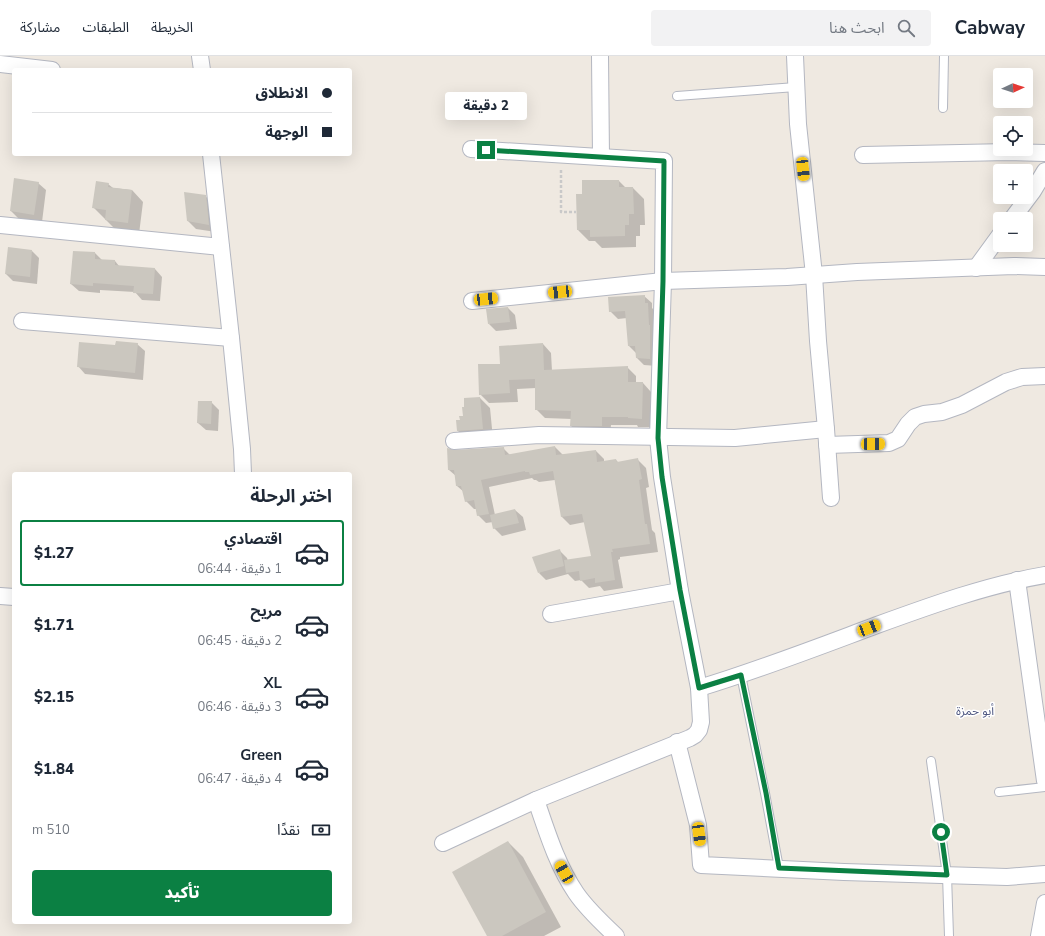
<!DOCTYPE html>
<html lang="ar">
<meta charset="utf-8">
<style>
body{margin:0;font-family:"Nunito Sans","Noto Sans Arabic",sans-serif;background:#f2f2f3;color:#1f2937;direction:rtl;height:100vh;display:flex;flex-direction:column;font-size:15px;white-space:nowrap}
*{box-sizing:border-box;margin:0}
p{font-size:13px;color:#747a83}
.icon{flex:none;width:22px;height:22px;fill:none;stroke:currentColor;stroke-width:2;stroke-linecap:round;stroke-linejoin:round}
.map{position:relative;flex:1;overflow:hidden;direction:ltr}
.drawer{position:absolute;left:12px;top:416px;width:340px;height:452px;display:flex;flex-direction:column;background:#fff;border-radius:4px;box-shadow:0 4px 16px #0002;direction:rtl}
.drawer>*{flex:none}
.guide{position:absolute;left:12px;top:12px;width:340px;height:88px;border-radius:4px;box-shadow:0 4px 16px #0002;direction:rtl;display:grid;align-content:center;height:88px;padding:0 20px;background:#fff}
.needle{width:26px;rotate:86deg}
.tools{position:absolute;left:993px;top:12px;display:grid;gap:8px}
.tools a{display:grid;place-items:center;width:40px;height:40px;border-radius:4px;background:#fff;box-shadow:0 4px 16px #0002;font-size:20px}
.end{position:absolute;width:18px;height:18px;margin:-9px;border:5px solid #0b8043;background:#fff;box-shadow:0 0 0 2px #fff}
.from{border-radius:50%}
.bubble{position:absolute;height:28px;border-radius:4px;background:#fff;box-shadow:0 4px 16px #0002;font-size:13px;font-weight:800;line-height:28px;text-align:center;direction:rtl}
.car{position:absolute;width:12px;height:24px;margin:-12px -6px;border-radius:5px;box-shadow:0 0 3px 1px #0007;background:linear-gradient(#f5c518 24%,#345 0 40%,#f5c518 0 76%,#345 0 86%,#f5c518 0)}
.guide b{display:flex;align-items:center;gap:14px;height:38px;font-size:15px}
.guide b+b{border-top:1px solid #e0e1e3}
.guide i{width:10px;height:10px;background:#1f2937}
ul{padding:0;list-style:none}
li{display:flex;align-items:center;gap:12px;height:66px;margin:0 8px 6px;padding:0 12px;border:2px solid transparent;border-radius:4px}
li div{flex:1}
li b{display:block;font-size:15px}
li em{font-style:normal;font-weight:800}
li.selected{border-color:#0b8043}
li>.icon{width:36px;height:36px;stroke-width:1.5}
h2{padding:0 20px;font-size:18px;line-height:48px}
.pay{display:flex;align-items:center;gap:10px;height:44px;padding:0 20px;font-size:15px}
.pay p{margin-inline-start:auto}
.action{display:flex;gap:8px;margin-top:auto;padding:8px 20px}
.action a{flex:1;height:46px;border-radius:4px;background:#0b8043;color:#fff;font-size:16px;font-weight:800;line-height:46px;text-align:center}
header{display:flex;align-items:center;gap:24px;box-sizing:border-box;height:56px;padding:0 20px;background:#fff;border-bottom:1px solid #e0e1e3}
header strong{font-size:19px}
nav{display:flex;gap:22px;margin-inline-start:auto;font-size:14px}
.search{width:280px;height:36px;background:#f2f2f3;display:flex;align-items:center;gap:10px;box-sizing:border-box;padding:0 14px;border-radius:4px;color:#747a83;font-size:15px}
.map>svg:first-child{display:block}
.shadow{fill:#0003}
.building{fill:#cbc7bf}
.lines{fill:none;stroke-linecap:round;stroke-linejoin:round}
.service-casing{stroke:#b4b7c1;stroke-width:10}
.minor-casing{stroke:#b4b7c1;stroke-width:18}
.path{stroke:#c9c9c9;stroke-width:2.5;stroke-dasharray:3 2;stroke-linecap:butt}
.service{stroke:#fff;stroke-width:8}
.minor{stroke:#fff;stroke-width:16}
.route{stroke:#0b8043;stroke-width:5}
.labels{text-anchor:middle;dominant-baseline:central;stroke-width:3;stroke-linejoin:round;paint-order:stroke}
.neighbourhood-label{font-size:12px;fill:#4d5680;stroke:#fff}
</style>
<header>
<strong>Cabway</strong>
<div class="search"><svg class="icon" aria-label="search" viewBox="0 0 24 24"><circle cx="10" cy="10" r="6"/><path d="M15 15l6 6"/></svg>ابحث هنا</div>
<nav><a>الخريطة</a><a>الطبقات</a><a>مشاركة</a></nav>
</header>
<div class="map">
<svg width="1045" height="880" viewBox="0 0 1045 880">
<rect width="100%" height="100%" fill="#efe9e1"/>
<!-- shadow -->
<g class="shadow">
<path d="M619 125 626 132H633L644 143 645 169H640V180H636V191L602 192 595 185H589L578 174 583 139Z"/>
<path d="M38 127 46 134 42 166 18 162 11 155Z"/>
<path d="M108 128 113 132 132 134 143 146 139 178 117 175 93 151Z"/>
<path d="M205 140 213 147 216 176 196 173 188 165Z"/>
<path d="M32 195 39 202 37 228 13 225 6 218Z"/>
<path d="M95 197 102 204 115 205 119 210 155 213 162 221 160 245 142 244 135 236 100 234V237L79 235 71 228Z"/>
<path d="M644 240 652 247V252L655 255 657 310 644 309 637 302V298L629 290 627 262 618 263 610 255Z"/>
<path d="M508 252 515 259 517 273 496 275 489 268Z"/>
<path d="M137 288 145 295 143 324 85 318 78 310 116 290Z"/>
<path d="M543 288 551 297 552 315 627 311 636 320V327H643L651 336 650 371H638L637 369H611L610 379 580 378 571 370 572 363 545 362 536 353V332L517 333 518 346 489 347 480 338 501 309Z"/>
<path d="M480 342 490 352 493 383 468 385 458 375 461 365 464 361 465 352Z"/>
<path d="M211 346 219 354 218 375 206 374 198 367Z"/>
<path d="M555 391 563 399 596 395 604 403V406L616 404 619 407 638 404 646 412 649 431 646 432 652 474 655 477 658 496 620 501V503L618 504 623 532 604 535 600 530 589 532 581 524 575 525 568 518 546 524 539 517 559 494 567 502 568 505 592 501 585 466 570 469 562 461 555 424 539 426 536 424H534L532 422 489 431 495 459 515 454 523 461 526 474 502 480 494 472 493 466 486 467 478 459 476 453H474L466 445 464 436 457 430 456 420 449 414 455 395 503 392 510 399Z"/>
<path d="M508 786 523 801 561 871 544 880H488Z"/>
</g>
<!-- building -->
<g class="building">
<path d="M14 122 39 126 34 159 10 155Z"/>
<path d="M582 124H619V131H633L634 158H629V169H625V180L590 181V174H577L576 138H582Z"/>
<path d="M96 125 109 127 108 131 132 134 128 167 105 164 106 154 92 152Z"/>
<path d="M184 136 206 139 209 169 187 165Z"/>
<path d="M8 191 32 194 30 221 5 218Z"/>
<path d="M73 195 95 196V203L115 204V209L155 212 153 238 133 237 134 230 93 227V230L70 228Z"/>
<path d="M645 239V247H648L649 269H650V303L636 302 635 290H628L625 255 609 256 608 241Z"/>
<path d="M508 251 510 266 488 268 486 253Z"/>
<path d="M116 285 138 287 135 317 77 311 79 286 115 289Z"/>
<path d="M543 287 544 314 628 310V326H643L642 363 628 362V361H602V370H570L571 355 535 354V323L509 324 510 337 479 339 478 308H500L499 290Z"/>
<path d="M480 341 483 373 457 375 456 364H460L459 360H463L462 351H464V342Z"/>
<path d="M198 345H212L211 368 197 367Z"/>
<path d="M555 390 556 399 596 394 597 406 616 403 617 406 638 402 642 423 639 424 645 468H647L650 488 612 493 613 496H611L615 524 595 527V522L580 525 579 515 566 517 564 504 591 500 582 458 561 461 553 415 530 419 529 416H525V415L481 424 489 458 477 460 474 444 465 446 461 430H456L454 414H448L447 392 455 394 504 391 505 399Z"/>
<path d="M515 453 519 467 493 473 490 459Z"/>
<path d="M560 493 564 510 538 517 532 501Z"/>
<path d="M508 785 546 856 502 880H487L452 816Z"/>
</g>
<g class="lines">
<defs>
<g id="service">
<path d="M677 40 796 31"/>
<path d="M943 52 944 0"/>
<path d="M741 619 765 737 779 812"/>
<path d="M931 705 947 819 949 880"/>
<path d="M999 736 1045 731"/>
</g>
<g id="minor">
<path d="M200 0 202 14"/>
<path d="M600 0 601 101"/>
<path d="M795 0 798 68 814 219 818 285 826 373 831 442"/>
<path d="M0 8 52 14"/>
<path d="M211 98 231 282 242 393 243 418"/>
<path d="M863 99 1009 96 1045 97"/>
<path d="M1012 163 1033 135 1045 115"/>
<path d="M0 169 221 191"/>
<path d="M976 212 1000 179"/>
<path d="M472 245 663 225 787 221 857 216 1014 210 1045 211"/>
<path d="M22 265 231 282"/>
<path d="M454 385 539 379 735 382 826 373"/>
<path d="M827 389 889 387 898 383 908 368 915 361 924 358 942 356 962 349 1006 326 1022 321 1045 320"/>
<path d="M1017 524 1045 725"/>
<path d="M0 540 14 541"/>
<path d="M551 558 680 535"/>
<path d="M699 632C759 614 818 591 877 569 932 549 987 529 1045 519"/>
<path d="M677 686 698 769 701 809 844 816 1007 821 1045 818"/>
<path d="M536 744C547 776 557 809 576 837 587 853 602 867 616 880"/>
<path d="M443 787 536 744 690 682 695 679 699 674 701 666 699 632 680 535 662 421 658 382 663 225 664 105 471 93"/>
<path d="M1039 880 1045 847"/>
</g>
</defs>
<!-- service casing -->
<use href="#service" class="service-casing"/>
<!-- minor casing -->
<use href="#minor" class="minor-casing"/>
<!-- path -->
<path class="path" d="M561 114V156H576"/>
<!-- service -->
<use href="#service" class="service"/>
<!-- minor -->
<use href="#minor" class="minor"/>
</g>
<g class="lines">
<!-- route -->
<path class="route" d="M486 94 664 105 663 225 658 382 662 421 680 534 699 632 741 619 766 737 779 812 947 819 941 776"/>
</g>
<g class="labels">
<!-- neighbourhood labels -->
<g class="neighbourhood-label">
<text x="975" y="655">أبو حمزة</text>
</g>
</g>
</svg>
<div class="tools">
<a><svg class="needle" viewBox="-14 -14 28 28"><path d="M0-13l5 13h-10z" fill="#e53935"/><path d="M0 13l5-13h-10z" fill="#747a83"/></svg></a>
<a><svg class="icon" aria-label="locate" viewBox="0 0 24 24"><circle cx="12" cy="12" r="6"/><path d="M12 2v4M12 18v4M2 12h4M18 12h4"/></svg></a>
<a>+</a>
<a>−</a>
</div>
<i class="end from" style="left:941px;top:776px"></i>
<i class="end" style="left:486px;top:94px"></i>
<div class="bubble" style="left:445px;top:36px;width:82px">2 دقيقة</div>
<i class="car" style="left:803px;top:113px;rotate:174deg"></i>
<i class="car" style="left:560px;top:236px;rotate:264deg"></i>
<i class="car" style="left:486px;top:243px;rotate:84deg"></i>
<i class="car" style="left:873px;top:388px;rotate:89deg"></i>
<i class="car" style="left:869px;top:572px;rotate:69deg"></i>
<i class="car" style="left:699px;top:778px;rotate:172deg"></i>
<i class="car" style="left:564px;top:816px;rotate:330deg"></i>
<div class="guide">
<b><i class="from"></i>الانطلاق</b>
<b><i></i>الوجهة</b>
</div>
<section class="drawer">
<h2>اختر الرحلة</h2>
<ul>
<li class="selected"><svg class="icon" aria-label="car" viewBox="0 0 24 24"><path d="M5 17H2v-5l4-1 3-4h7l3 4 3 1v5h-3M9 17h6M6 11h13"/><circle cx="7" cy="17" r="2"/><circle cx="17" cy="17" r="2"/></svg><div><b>اقتصادي</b><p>1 دقيقة · 06:44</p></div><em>$1.27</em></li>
<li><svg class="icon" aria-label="car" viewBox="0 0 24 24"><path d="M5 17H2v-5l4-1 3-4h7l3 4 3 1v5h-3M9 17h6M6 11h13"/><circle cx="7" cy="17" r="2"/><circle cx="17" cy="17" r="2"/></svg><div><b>مريح</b><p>2 دقيقة · 06:45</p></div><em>$1.71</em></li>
<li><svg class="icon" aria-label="car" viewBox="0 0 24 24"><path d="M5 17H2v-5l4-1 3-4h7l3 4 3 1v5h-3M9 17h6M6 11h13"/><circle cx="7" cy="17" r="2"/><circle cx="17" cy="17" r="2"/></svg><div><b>XL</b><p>3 دقيقة · 06:46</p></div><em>$2.15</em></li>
<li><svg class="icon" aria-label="car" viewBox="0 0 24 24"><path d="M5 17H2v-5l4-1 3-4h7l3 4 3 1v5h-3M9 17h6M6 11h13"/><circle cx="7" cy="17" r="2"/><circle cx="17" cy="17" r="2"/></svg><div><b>Green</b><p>4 دقيقة · 06:47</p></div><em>$1.84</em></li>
</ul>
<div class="pay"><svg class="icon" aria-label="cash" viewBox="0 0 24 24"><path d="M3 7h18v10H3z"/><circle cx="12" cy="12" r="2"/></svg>نقدًا<p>510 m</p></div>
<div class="action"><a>تأكيد</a></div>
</section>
</div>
